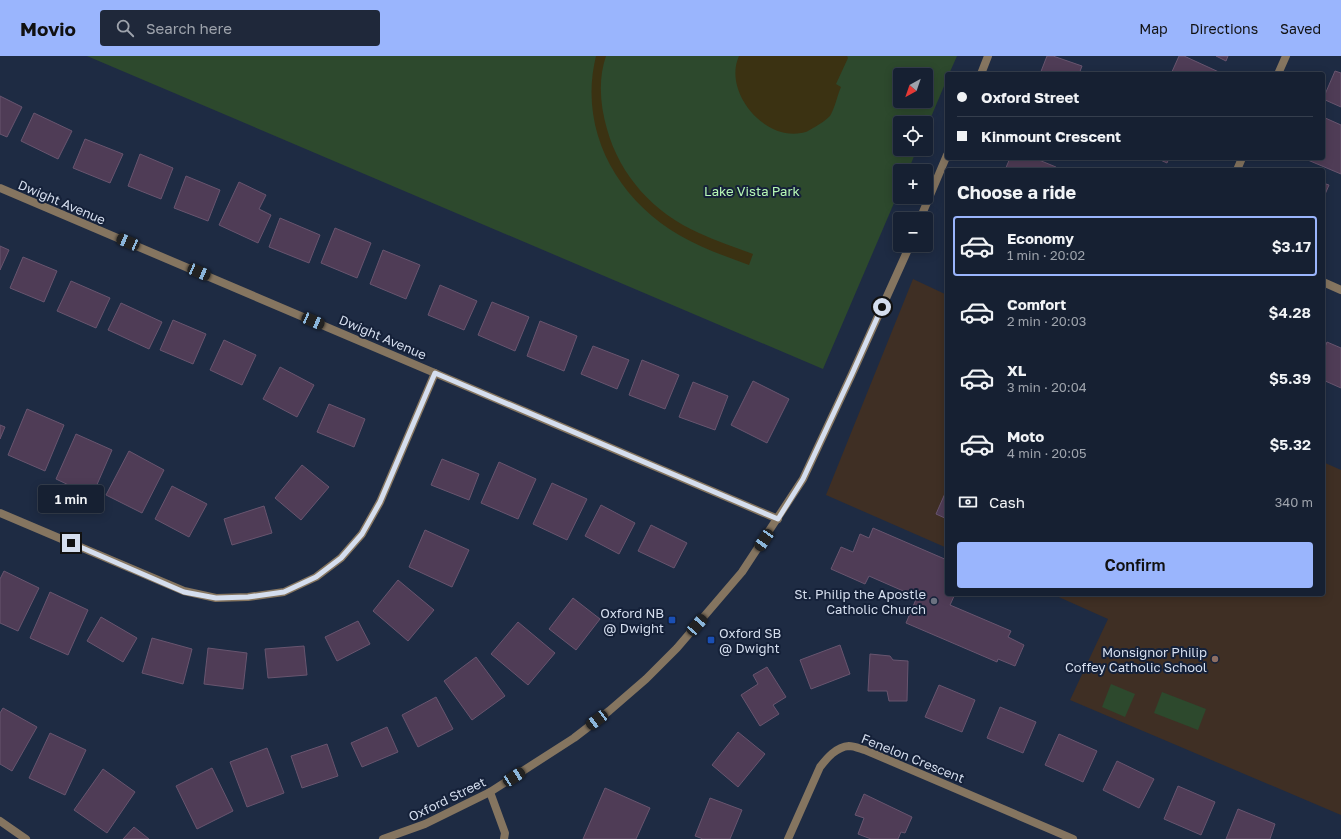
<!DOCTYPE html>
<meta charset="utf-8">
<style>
body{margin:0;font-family:"Golos Text",sans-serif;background:#1f283a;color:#f1f3f6;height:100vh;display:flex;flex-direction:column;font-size:15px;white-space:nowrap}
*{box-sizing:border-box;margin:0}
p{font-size:13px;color:#9ea3ac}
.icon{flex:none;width:22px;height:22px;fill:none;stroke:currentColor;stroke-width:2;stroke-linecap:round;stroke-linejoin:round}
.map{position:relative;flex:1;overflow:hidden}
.panel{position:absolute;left:945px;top:112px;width:380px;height:428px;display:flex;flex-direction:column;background:#162032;border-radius:4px;box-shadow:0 2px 10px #0003,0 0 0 1px #353e4d}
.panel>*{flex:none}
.guide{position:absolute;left:945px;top:16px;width:380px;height:88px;border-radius:4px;box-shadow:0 2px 10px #0003,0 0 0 1px #353e4d;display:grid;align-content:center;height:88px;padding:0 12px;background:#162032}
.needle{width:26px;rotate:220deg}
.buttons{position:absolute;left:893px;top:12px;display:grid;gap:8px}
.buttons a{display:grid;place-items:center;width:40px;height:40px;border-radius:4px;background:#162032;box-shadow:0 2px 10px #0003,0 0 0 1px #353e4d;font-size:20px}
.end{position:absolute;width:18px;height:18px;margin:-9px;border:5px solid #d5deee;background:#111;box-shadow:0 0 0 2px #111}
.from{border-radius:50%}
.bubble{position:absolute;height:28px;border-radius:4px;background:#162032;box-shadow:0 2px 10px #0003,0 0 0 1px #353e4d;font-size:13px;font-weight:600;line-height:28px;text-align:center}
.car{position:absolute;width:12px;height:24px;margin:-12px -6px;border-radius:5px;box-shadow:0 0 3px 1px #0007;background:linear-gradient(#222 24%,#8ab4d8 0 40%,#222 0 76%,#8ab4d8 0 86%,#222 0)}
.guide b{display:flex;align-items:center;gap:14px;height:38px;font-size:15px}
.guide b+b{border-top:1px solid #353e4d}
.guide i{width:10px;height:10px;background:#f1f3f6}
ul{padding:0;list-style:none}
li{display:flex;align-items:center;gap:12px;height:60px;margin:0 8px 6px;padding:0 4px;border:2px solid transparent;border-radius:4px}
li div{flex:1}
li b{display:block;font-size:15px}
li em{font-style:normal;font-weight:600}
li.active{border-color:#9ab5fd}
li>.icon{width:36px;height:36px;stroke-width:1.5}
h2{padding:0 12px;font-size:18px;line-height:48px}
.pay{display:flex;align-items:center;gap:10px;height:44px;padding:0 12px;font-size:15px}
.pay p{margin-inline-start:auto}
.primary-button{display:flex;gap:8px;margin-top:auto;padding:8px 12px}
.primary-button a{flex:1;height:46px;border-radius:4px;background:#9ab5fd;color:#111;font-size:16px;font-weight:600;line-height:46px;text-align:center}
header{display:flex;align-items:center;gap:24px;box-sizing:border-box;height:56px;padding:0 20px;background:#9ab5fd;color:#111}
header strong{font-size:19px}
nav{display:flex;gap:22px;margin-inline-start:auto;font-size:14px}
.search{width:280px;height:36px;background:#1f283a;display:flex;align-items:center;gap:10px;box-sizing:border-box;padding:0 14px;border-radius:4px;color:#9ea3ac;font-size:15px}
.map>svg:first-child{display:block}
.education{fill:#3f2f24}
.green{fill:#2d492d;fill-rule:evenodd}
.sand{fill:#3b3212}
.building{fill:#4f3c56;stroke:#68556f}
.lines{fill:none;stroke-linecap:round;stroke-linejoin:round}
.service{stroke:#857560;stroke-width:8}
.minor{stroke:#857560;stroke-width:8}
.tertiary{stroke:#857560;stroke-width:8}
.route{stroke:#d5deee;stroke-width:5}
.worship-dot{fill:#6b7280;stroke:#152139;stroke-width:1.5}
.transit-dot{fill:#1a4fb4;stroke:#152139;stroke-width:1.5}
.education-dot{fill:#8d6e63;stroke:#152139;stroke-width:1.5}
.labels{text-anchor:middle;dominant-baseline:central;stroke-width:4;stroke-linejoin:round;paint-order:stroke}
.park-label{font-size:13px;fill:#b7f8b5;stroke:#152139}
.street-label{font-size:13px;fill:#d5deee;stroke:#152139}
.poi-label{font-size:13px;fill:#d5deee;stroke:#152139;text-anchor:end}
</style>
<header>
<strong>Movio</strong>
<div class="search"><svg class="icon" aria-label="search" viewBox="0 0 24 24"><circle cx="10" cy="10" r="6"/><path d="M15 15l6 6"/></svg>Search here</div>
<nav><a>Map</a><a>Directions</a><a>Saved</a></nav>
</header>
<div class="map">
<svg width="1341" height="783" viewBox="0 0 1341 783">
<rect width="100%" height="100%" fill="#1e2b43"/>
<!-- education -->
<g class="education">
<path d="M913 223 947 239V492L826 439Z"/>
<path d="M1323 406 1341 414V759L1070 644 1108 563 1052 538H1323Z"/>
</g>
<!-- green -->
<g class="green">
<path d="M87 0H957L949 18H947V23L926 73V67H900V93H917L908 115H900V133L823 313ZM900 19H926V45H900Z"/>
<path d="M1111 628 1135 638 1125 661 1102 651Z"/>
<path d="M1162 636 1206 653 1198 674 1154 657Z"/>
</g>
<!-- sand -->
<g class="sand">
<path d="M596 0H606C598 23 600 49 607 73 620 120 654 157 699 177 716 185 735 191 753 198L749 209C725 200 701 192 679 179 616 142 578 73 596 0Z"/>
<path d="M739 0H847L848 2 836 28 841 31C837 40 835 52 830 60 826 64 820 68 815 71 811 73 806 77 801 77 763 84 723 35 739 0Z"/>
</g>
<!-- building -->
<g class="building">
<path d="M1047 0H1053L1082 10 1079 18H1040Z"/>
<path d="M1179 0H1184L1221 17 1220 18H1171Z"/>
<path d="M1216 0H1228L1226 5Z"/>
<path d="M1335 15 1341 17V51L1323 43Z"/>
<path d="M0 40 22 51 7 81 0 78Z"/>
<path d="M34 57 72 75 58 103 21 85Z"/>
<path d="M1323 61 1341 69V118L1303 102H1323Z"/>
<path d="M85 83 123 98 110 127 73 112Z"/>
<path d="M140 98 173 112 161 143 128 130Z"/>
<path d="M1010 102H1034L1056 111 1054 114H1005Z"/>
<path d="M1156 102H1169L1167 107Z"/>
<path d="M186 120 220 134 208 165 174 152Z"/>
<path d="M239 126 266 139 259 153 271 159 258 187 219 169Z"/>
<path d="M1323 127 1329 129 1323 143Z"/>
<path d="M280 162 320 179 309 207 269 191Z"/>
<path d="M335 172 371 187 357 222 321 207Z"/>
<path d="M0 190 9 194 0 214Z"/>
<path d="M383 194 420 209 406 243 370 228Z"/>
<path d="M23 201 57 215 44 246 10 232Z"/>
<path d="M71 225 110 242 96 272 57 255Z"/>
<path d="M440 229 477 245 464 274 428 259Z"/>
<path d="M492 246 529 261 515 295 478 279Z"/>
<path d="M121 247 162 266 149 293 108 274Z"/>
<path d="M173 264 206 278 193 308 160 294Z"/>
<path d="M540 265 577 280 564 315 527 300Z"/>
<path d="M224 284 256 299 242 329 210 314Z"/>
<path d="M1327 286 1341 292V332L1323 324V296Z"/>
<path d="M593 290 629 304 617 333 581 318Z"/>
<path d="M642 304 679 319 665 353 629 339Z"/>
<path d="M280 311 314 329 297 361 263 343Z"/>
<path d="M753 325 789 343 767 387 731 369Z"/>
<path d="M693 326 728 340 715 374 679 361Z"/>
<path d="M329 348 365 363 354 391 317 376Z"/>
<path d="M27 353 64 369 45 415 8 399Z"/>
<path d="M0 369 5 371 0 383Z"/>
<path d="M76 378 112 394 92 440 56 423Z"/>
<path d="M129 395 164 414 142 457 106 439Z"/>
<path d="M442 403 479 418 469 444 431 429Z"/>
<path d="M499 406 536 423 518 463 481 447Z"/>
<path d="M302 409 329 431 301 464 275 442Z"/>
<path d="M552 427 587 443 567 484 533 468Z"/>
<path d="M172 430 207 448 189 481 155 463Z"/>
<path d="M947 433V463L936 458Z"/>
<path d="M601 449 635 467 619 498 585 480Z"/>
<path d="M264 450 272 477 232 489 224 463Z"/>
<path d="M651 469 687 487 674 512 638 495Z"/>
<path d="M873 472 947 504V538H955L950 549 1011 575 1008 581 1024 589 1015 610 998 603 997 606 906 567 917 541 869 520 865 528 831 513 841 491 853 496 860 478 869 482Z"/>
<path d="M425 474 469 494 452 531 409 511Z"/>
<path d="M4 515 39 532 18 575 0 567V523Z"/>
<path d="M398 524 434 554 408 585 373 555Z"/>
<path d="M50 536 88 554 68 599 30 582Z"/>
<path d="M573 542 600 563 576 594 549 573Z"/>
<path d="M101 561 137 582 123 606 87 585Z"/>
<path d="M358 565 370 588 337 605 325 581Z"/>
<path d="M518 566 555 597 528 629 491 598Z"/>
<path d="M152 582 192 593 183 628 142 617Z"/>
<path d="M840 589 850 618 811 633 800 604Z"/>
<path d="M304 590 307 619 268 622 265 593Z"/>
<path d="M208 592 247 597 243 633 204 628Z"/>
<path d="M870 598 890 600 893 604 908 605 907 645H889L887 635H868Z"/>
<path d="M476 601 505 640 472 664 444 625Z"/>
<path d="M767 611 786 641 773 649 779 658 760 670 741 639 758 628 753 619Z"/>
<path d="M939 629 975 644 962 676 925 661Z"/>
<path d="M436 641 453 673 418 691 402 659Z"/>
<path d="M1000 651 1036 666 1023 697 987 682Z"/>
<path d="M3 652 37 671 12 715 0 708V657Z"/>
<path d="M387 671 398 696 362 711 351 687Z"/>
<path d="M738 676 765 698 738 731 712 709Z"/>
<path d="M50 677 86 694 65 739 29 722Z"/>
<path d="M1059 678 1097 695 1083 726 1045 709Z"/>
<path d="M327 688 338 720 302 732 291 700Z"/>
<path d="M267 692 284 737 247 751 230 706Z"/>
<path d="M1117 705 1154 723 1139 752 1103 734Z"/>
<path d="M212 712 233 755 197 773 176 730Z"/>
<path d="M103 713 135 736 107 777 74 754Z"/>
<path d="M1178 730 1215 746 1201 779 1164 763Z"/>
<path d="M605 732 650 752 636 783H583Z"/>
<path d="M864 738 912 761 905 777 901 776 898 783H871L858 778 864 762 855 759Z"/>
<path d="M710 742 742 754 730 783H703L695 780Z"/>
<path d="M1238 753 1275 768 1270 783H1226Z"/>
<path d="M134 771 149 783H123Z"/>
</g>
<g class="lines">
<!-- service -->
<path class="service" d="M490 736 505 777 504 783"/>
<!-- minor -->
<g class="minor">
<path d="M1278 18 1286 0"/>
<path d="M1237 114 1242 102"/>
<path d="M0 132 778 463"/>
<path d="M1323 226 1341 234"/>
<path d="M0 457 184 535 216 542 248 541 284 536 316 521 341 502 362 478 380 446 435 317"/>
<path d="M0 765 26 783"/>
<path d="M788 783 820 711C827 702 836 691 849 690 854 690 861 693 865 694L1073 783"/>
</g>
<!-- tertiary -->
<g class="tertiary">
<path d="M981 18 988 0"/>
<path d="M920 163 947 99"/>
<path d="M383 783 425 768 490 736 574 682 609 655 646 623 677 592 742 516 803 423 852 318 910 189"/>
</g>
</g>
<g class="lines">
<!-- route -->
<path class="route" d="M71 487 184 536 216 542 248 541 284 536 316 521 341 502 362 478 380 446 435 317 778 463 803 423 852 318 882 251"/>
</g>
<!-- markers -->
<circle class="worship-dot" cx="934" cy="545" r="4"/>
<g class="transit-dot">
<rect x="668" y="560" width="8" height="8" rx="2"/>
<rect x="707" y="580" width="8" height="8" rx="2"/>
</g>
<circle class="education-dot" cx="1215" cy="603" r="4"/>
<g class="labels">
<!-- park labels -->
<g class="park-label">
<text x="752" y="135">Lake Vista Park</text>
</g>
<!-- street labels -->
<g class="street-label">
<text transform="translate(62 146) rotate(23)">Dwight Avenue</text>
<text transform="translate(383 281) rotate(23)">Dwight Avenue</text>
<text transform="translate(913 702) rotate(22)">Fenelon Crescent</text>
<text transform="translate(447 743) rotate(-26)">Oxford Street</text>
</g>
<!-- poi labels -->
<g class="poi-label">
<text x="926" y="538">St. Philip the Apostle<tspan x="926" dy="15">Catholic Church</tspan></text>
<text x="664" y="557">Oxford NB<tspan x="664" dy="15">@ Dwight</tspan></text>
<text x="719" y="577" text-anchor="start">Oxford SB<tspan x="719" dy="15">@ Dwight</tspan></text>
<text x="1207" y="596">Monsignor Philip<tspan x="1207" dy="15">Coffey Catholic School</tspan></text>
</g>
</g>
</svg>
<div class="buttons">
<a><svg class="needle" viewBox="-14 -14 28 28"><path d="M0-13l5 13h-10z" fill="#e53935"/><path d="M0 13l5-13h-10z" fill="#9ea3ac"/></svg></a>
<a><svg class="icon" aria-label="locate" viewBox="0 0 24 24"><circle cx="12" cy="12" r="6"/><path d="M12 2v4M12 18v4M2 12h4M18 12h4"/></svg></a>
<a>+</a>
<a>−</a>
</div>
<i class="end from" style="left:882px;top:251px"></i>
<i class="end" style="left:71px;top:487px"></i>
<div class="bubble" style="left:38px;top:429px;width:66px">1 min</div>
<i class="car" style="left:128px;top:186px;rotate:293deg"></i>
<i class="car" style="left:199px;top:216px;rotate:113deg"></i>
<i class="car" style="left:313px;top:265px;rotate:113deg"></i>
<i class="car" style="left:764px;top:484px;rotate:214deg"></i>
<i class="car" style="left:697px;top:569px;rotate:41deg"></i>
<i class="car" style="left:597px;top:664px;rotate:233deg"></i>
<i class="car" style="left:514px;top:721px;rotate:57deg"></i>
<div class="guide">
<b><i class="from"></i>Oxford Street</b>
<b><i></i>Kinmount Crescent</b>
</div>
<section class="panel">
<h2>Choose a ride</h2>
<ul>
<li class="active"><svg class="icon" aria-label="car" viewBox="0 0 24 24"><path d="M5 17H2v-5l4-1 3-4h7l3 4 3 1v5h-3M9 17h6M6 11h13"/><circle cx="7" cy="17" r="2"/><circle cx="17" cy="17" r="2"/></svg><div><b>Economy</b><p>1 min · 20:02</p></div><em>$3.17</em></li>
<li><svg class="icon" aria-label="car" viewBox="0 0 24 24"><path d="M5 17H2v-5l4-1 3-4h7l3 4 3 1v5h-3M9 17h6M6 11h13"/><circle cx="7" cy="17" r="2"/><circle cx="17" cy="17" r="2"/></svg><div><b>Comfort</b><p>2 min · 20:03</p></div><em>$4.28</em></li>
<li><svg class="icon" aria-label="car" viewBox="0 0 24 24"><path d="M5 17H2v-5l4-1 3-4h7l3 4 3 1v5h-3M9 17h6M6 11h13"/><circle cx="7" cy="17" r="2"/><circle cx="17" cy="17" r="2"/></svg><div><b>XL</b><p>3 min · 20:04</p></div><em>$5.39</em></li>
<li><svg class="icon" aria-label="car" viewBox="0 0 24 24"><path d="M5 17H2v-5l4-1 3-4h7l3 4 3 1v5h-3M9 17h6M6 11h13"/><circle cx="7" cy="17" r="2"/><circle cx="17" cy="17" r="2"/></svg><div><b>Moto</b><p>4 min · 20:05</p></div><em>$5.32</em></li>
</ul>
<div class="pay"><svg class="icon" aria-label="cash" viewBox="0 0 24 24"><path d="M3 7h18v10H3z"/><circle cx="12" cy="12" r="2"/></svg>Cash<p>340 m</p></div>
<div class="primary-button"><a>Confirm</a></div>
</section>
</div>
